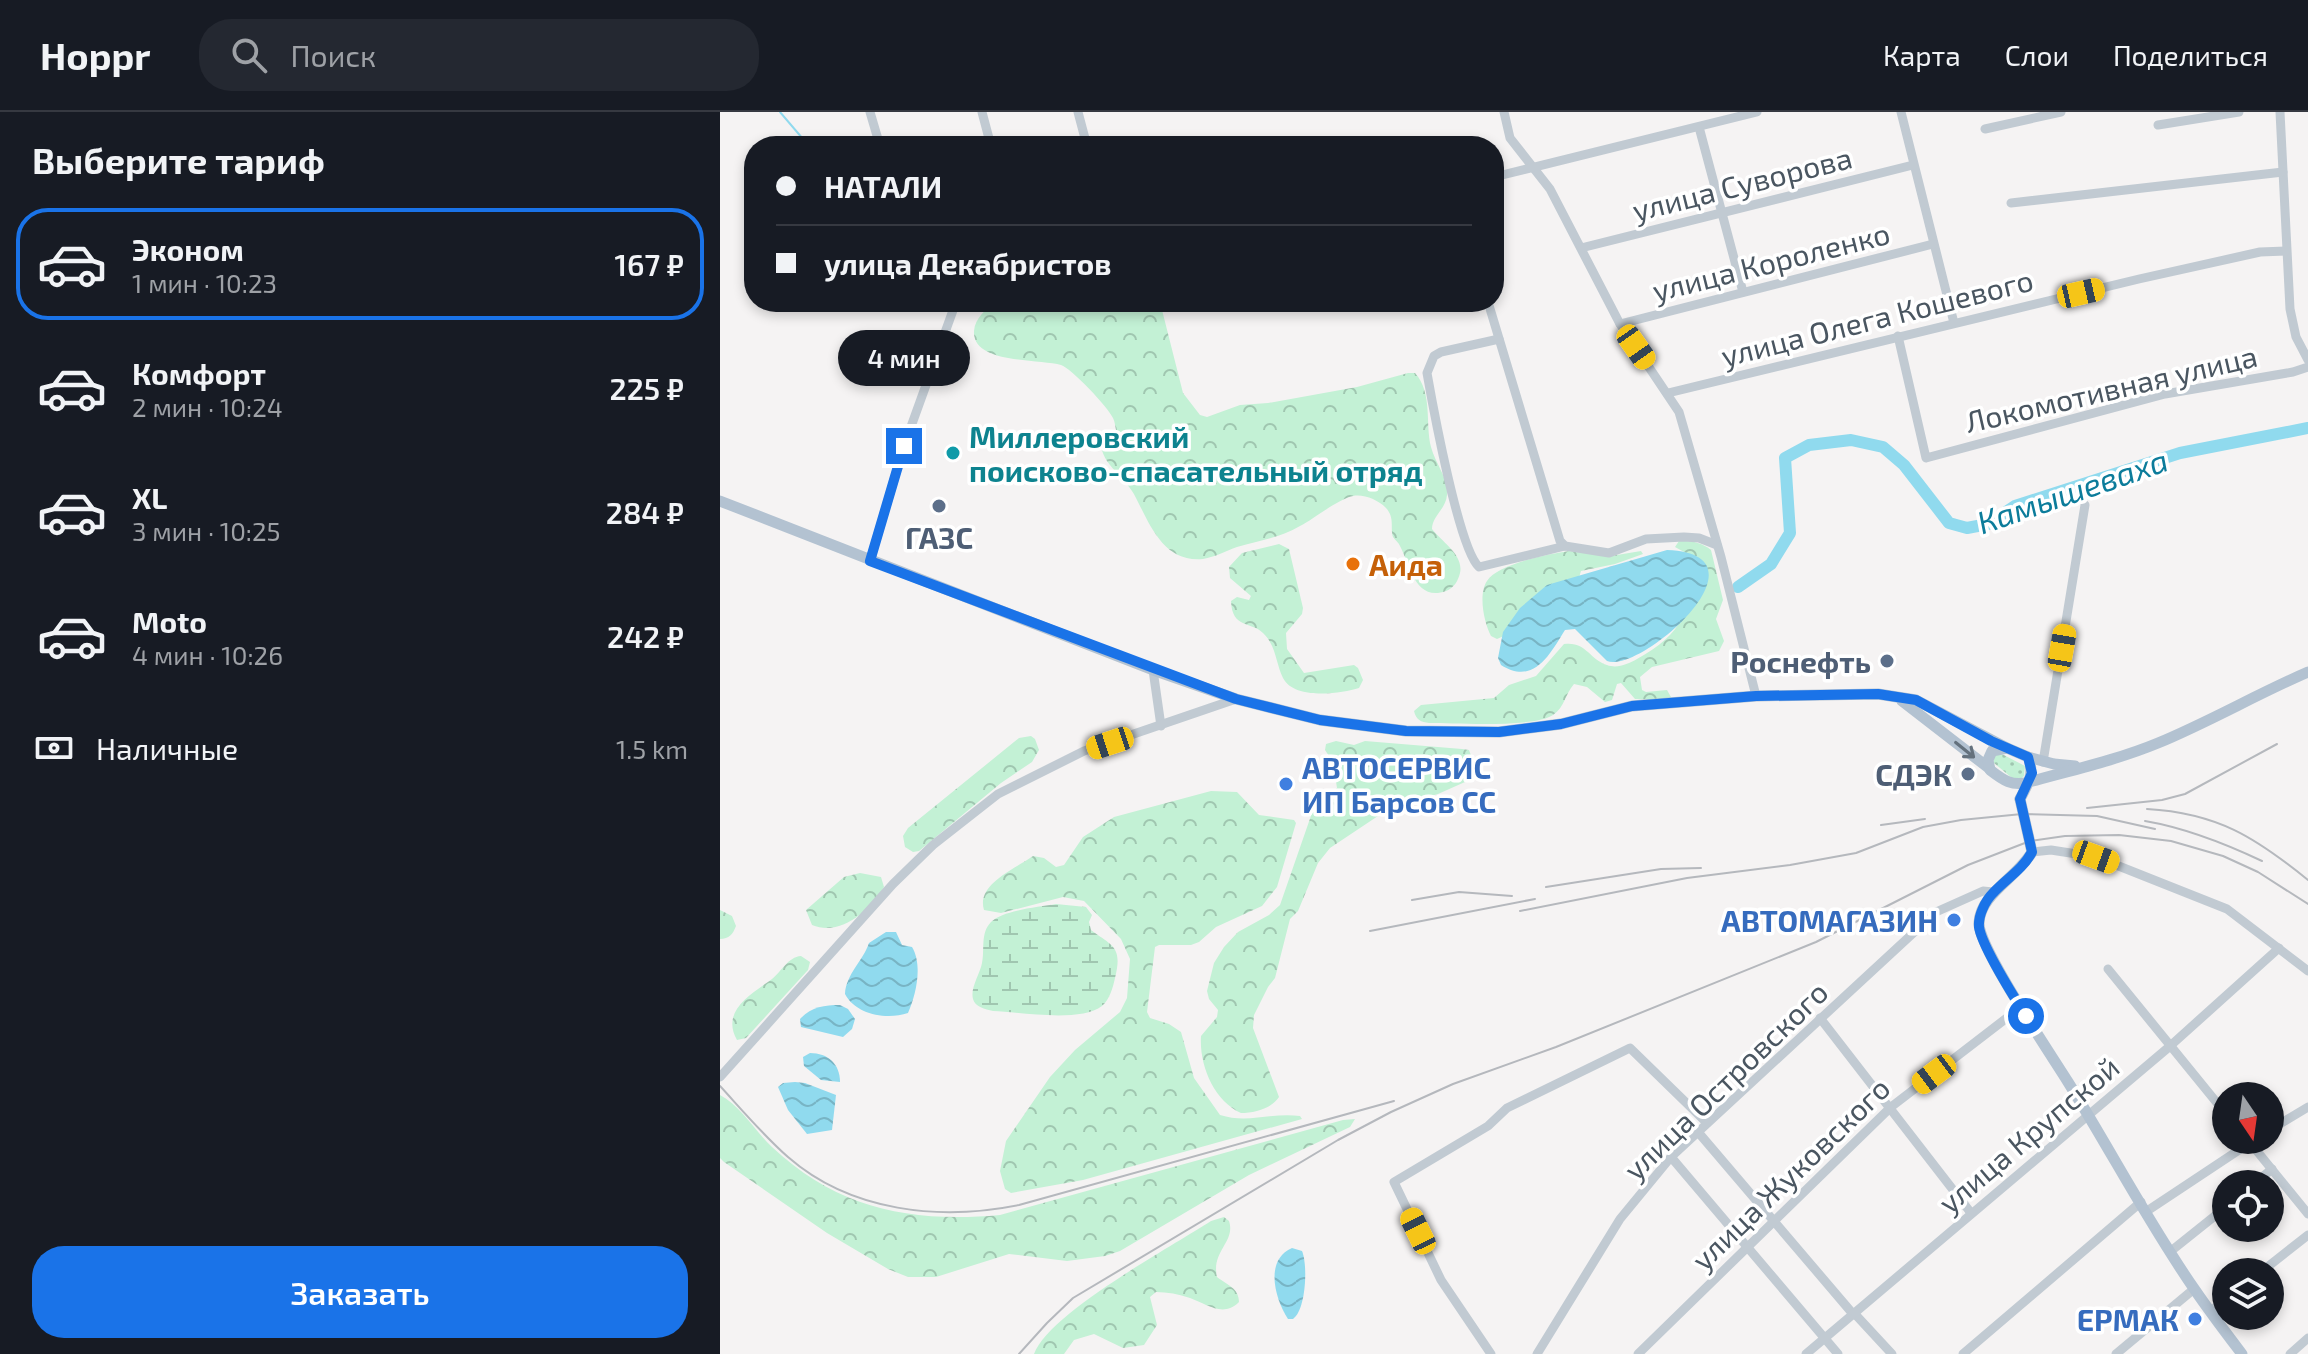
<!DOCTYPE html>
<html lang="ru">
<meta charset="utf-8">
<style>
body{margin:0;font-family:"Exo 2",sans-serif;background:#242831;color:#f1f3f6;height:100vh;display:flex;flex-direction:column;font-size:30px;white-space:nowrap}
*{box-sizing:border-box;margin:0}
p{font-size:26px;color:#9ea1a6}
.icon{flex:none;width:44px;height:44px;fill:none;stroke:currentColor;stroke-width:2;stroke-linecap:round;stroke-linejoin:round}
.map{position:relative;flex:1;overflow:hidden}
.drawer{display:flex;flex-direction:column;background:#171b24;width:720px}
.drawer>*{flex:none}
.banner{position:absolute;left:24px;top:24px;width:760px;height:176px;border-radius:32px;box-shadow:0 4px 12px #0003;display:grid;align-content:center;height:176px;padding:0 32px;background:#171b24}
.needle{width:52px;rotate:167deg}
.fabs{position:absolute;left:1492px;top:970px;display:grid;gap:16px}
.fabs a{display:grid;place-items:center;width:72px;height:72px;border-radius:50%;background:#171b24;box-shadow:0 4px 12px #0003;font-size:40px}
.end{position:absolute;width:36px;height:36px;margin:-18px;border:10px solid #1a73e8;background:#fff;box-shadow:0 0 0 4px #fff}
.from{border-radius:50%}
.bubble{position:absolute;height:56px;border-radius:28px;background:#171b24;box-shadow:0 4px 12px #0003;font-size:26px;font-weight:600;line-height:56px;text-align:center}
.car{position:absolute;width:24px;height:48px;margin:-24px -12px;border-radius:10px;box-shadow:0 0 6px 2px #0007;background:linear-gradient(#f5c518 24%,#345 0 40%,#f5c518 0 76%,#345 0 86%,#f5c518 0)}
.banner b{display:flex;align-items:center;gap:28px;height:76px;font-size:30px}
.banner b+b{border-top:2px solid #363941}
.banner i{width:20px;height:20px;background:#f1f3f6}
ul{padding:0;list-style:none}
li{display:flex;align-items:center;gap:24px;height:112px;margin:0 16px 12px;padding:0 16px;border:4px solid transparent;border-radius:32px}
li div{flex:1}
li b{display:block;font-size:30px}
li em{font-style:normal;font-weight:600}
li.selected{border-color:#1a73e8}
li>.icon{width:72px;height:72px;stroke-width:1.5}
h2{padding:0 32px;font-size:36px;line-height:96px}
.pay{display:flex;align-items:center;gap:20px;height:88px;padding:0 32px;font-size:30px}
.pay p{margin-inline-start:auto}
.action{display:flex;gap:16px;margin-top:auto;padding:16px 32px}
.action a{flex:1;height:92px;border-radius:32px;background:#1a73e8;color:#fff;font-size:32px;font-weight:600;line-height:92px;text-align:center}
header{display:flex;align-items:center;gap:48px;box-sizing:border-box;height:112px;padding:0 40px;background:#171b24;border-bottom:2px solid #363941}
header strong{font-size:38px}
nav{display:flex;gap:44px;margin-inline-start:auto;font-size:28px}
.search{width:560px;height:72px;background:#242831;display:flex;align-items:center;gap:20px;box-sizing:border-box;padding:0 28px;border-radius:32px;color:#9ea1a6;font-size:30px}
main{display:flex;flex:1;min-height:0}
.map>svg:first-child{display:block}
.grass{fill:url(#grass-dots)}
.forest{fill:url(#forest-crowns)}
.wetland{fill:url(#wetland-marsh)}
.water{fill:url(#water-waves)}
.lines{fill:none;stroke-linecap:round;stroke-linejoin:round}
.stream{stroke:#90daee;stroke-width:2}
.river{stroke:#90daee;stroke-width:12}
.minor{stroke:#c1cad2;stroke-width:9}
.major{stroke:#b3c2d1;stroke-width:11}
.rail{stroke:#b5b8bd;stroke-width:2}
.oneway{stroke:#64717d}
.route{stroke:#1a73e8;stroke-width:10}
.culture-dot{fill:#0f9aa8;stroke:#fff;stroke-width:3}
.service-dot{fill:#5c6f8a;stroke:#fff;stroke-width:3}
.food-dot{fill:#e8710a;stroke:#fff;stroke-width:3}
.shop-dot{fill:#3f7fe0;stroke:#fff;stroke-width:3}
.labels{text-anchor:middle;dominant-baseline:central;stroke-width:7;stroke-linejoin:round;paint-order:stroke}
.street-label{font-size:30px;fill:#4a5661;stroke:#fff}
.culture-label{font-size:30px;font-weight:bold;fill:#0d838f;stroke:#fff;text-anchor:start}
.service-label{font-size:30px;font-weight:bold;fill:#4e5e75;stroke:#fff;text-anchor:end}
.food-label{font-size:30px;font-weight:bold;fill:#c56008;stroke:#fff;text-anchor:start}
.shop-label{font-size:30px;font-weight:bold;fill:#366cbe;stroke:#fff;text-anchor:end}
.water-label{font-size:32px;font-style:italic;fill:#0c7c9b;stroke:#fff}
</style>
<header>
<strong>Hoppr</strong>
<div class="search"><svg class="icon" aria-label="search" viewBox="0 0 24 24"><circle cx="10" cy="10" r="6"/><path d="M15 15l6 6"/></svg>Поиск</div>
<nav><a>Карта</a><a>Слои</a><a>Поделиться</a></nav>
</header>
<main>
<section class="drawer">
<h2>Выберите тариф</h2>
<ul>
<li class="selected"><svg class="icon" aria-label="car" viewBox="0 0 24 24"><path d="M5 17H2v-5l4-1 3-4h7l3 4 3 1v5h-3M9 17h6M6 11h13"/><circle cx="7" cy="17" r="2"/><circle cx="17" cy="17" r="2"/></svg><div><b>Эконом</b><p>1 мин · 10:23</p></div><em>167 ₽</em></li>
<li><svg class="icon" aria-label="car" viewBox="0 0 24 24"><path d="M5 17H2v-5l4-1 3-4h7l3 4 3 1v5h-3M9 17h6M6 11h13"/><circle cx="7" cy="17" r="2"/><circle cx="17" cy="17" r="2"/></svg><div><b>Комфорт</b><p>2 мин · 10:24</p></div><em>225 ₽</em></li>
<li><svg class="icon" aria-label="car" viewBox="0 0 24 24"><path d="M5 17H2v-5l4-1 3-4h7l3 4 3 1v5h-3M9 17h6M6 11h13"/><circle cx="7" cy="17" r="2"/><circle cx="17" cy="17" r="2"/></svg><div><b>XL</b><p>3 мин · 10:25</p></div><em>284 ₽</em></li>
<li><svg class="icon" aria-label="car" viewBox="0 0 24 24"><path d="M5 17H2v-5l4-1 3-4h7l3 4 3 1v5h-3M9 17h6M6 11h13"/><circle cx="7" cy="17" r="2"/><circle cx="17" cy="17" r="2"/></svg><div><b>Moto</b><p>4 мин · 10:26</p></div><em>242 ₽</em></li>
</ul>
<div class="pay"><svg class="icon" aria-label="cash" viewBox="0 0 24 24"><path d="M3 7h18v10H3z"/><circle cx="12" cy="12" r="2"/></svg>Наличные<p>1.5 km</p></div>
<div class="action"><a>Заказать</a></div>
</section>
<div class="map">
<svg width="1588" height="1242" viewBox="0 0 1588 1242">
<defs>
<pattern id="grass-dots" width="8" height="8" patternUnits="userSpaceOnUse" patternTransform="scale(2)"><rect width="8" height="8" fill="#c3f1d5"/><path d="M2 2h.1M6 6h.1" fill="none" stroke="#a0c6b0" stroke-width="1.8" stroke-linecap="round"/></pattern>
<pattern id="forest-crowns" width="20" height="18" patternUnits="userSpaceOnUse" patternTransform="scale(2)"><rect width="20" height="18" fill="#c3f1d5"/><path d="M2 6a3 3 0 1 1 6 0M12 15a3 3 0 1 1 6 0" fill="none" stroke="#a0c6b0"/></pattern>
<pattern id="wetland-marsh" width="20" height="14" patternUnits="userSpaceOnUse" patternTransform="scale(2)"><rect width="20" height="14" fill="#c3f1d5"/><path d="M1 5h8M5 5V1M11 12h8M15 12V8" fill="none" stroke="#a0c6b0"/></pattern>
<pattern id="water-waves" width="16" height="10" patternUnits="userSpaceOnUse" patternTransform="scale(2)"><rect width="16" height="10" fill="#90daee"/><path d="M0 5q4-4 8 0t8 0" fill="none" stroke="#78b4c4"/></pattern>
</defs>
<rect width="100%" height="100%" fill="#f5f3f3"/>
<!-- grass -->
<path class="grass" d="M1280 641 1305 654 1304 664 1301 667 1292 666 1274 651V643Z"/>
<!-- forest -->
<g class="forest">
<path d="M276 190H440L463 281 480 303 487 305 520 293 548 291 637 275 688 261H695C713 281 705 311 711 335 715 351 729 367 727 383 726 397 712 404 712 417 722 430 744 443 740 461 738 469 734 476 726 479 695 490 690 453 680 434 679 431 675 428 673 425 670 415 675 406 666 396 658 388 644 382 633 384 618 387 594 407 580 414 560 426 540 428 517 435 506 439 495 445 483 447 444 451 430 413 416 386 406 364 378 352 381 326L396 318C395 314 395 310 393 306 388 295 351 256 341 253 320 247 252 252 254 219 255 206 266 197 276 190Z"/>
<path d="M959 429C969 428 983 431 991 438L1003 488 996 507 1004 529 999 539 932 555 920 565 922 578 926 580 947 578 951 585 948 588 915 587 901 571 897 572 892 588 885 590 867 575 854 572C845 582 845 595 833 603 814 616 736 611 709 611 701 610 696 608 694 599L701 593 774 586 789 573 816 564 844 532C866 529 869 547 887 553 897 557 908 552 917 547 963 522 972 497 975 446L955 435Z"/>
<path d="M559 432 569 437 583 496 582 502 566 521 567 537 584 561 634 553 638 556 643 568 639 576C620 582 574 588 563 566 556 552 556 533 543 521 531 509 512 517 511 489L517 485 529 488 531 484 510 466 509 455 522 441Z"/>
<path d="M849 439 891 444 921 439 923 442 895 452 861 459 857 472 786 523 777 527 771 524C764 511 758 482 767 469 777 452 829 442 849 439Z"/>
<path d="M311 624 315 627 319 638 312 650 281 671 199 739 193 740 185 735 183 724 188 716 299 626Z"/>
<path d="M616 629 634 633 645 629 742 637 749 638 755 654 754 666 718 682 670 696 610 736 598 751 578 799 570 807 555 866 548 875 534 903 533 916 559 985C551 997 534 1001 521 1001 494 989 479 953 481 924L497 905 498 898 489 887 487 879 494 851 504 835 518 820 549 803 560 793 593 698 598 689 617 676 613 650 605 638 606 632Z"/>
<path d="M491 679 517 680 539 703 574 708 576 711 557 775 542 794 496 815 479 830 471 833H439L435 835 427 900 430 906 449 912 461 920 474 966 500 1003C528 1012 552 1000 580 1004L582 1007 363 1068 291 1081 285 1077 280 1059 286 1029 330 965 355 938 400 900 407 886 410 847 401 827 364 789 343 785 281 801 264 798C256 772 295 757 313 744L324 746 336 755 344 753 363 725 394 705Z"/>
<path d="M140 761 161 765 164 775C150 798 121 825 92 813L86 798 124 765Z"/>
<path d="M0 798 12 804 16 814C13 822 9 827 0 827Z"/>
<path d="M81 844 90 850 88 858 26 926 17 928C0 898 33 881 52 867 62 859 68 845 81 844Z"/>
<path d="M0 983C20 993 35 1019 52 1035 118 1097 191 1111 280 1103L623 1008 635 1007 630 1015 529 1063 400 1139 385 1144 347 1149 289 1142 216 1165H188L168 1157 107 1121 4 1050 0 1046Z"/>
<path d="M504 1105 509 1109C516 1130 491 1139 497 1165 507 1173 519 1176 519 1190 503 1206 487 1192 470 1186 459 1182 447 1180 436 1180L430 1185 437 1213 424 1233 403 1236 374 1222 354 1228 344 1242H314C329 1201 451 1135 491 1109Z"/>
</g>
<!-- wetland -->
<path class="wetland" d="M336 792 366 795 372 803 369 810 371 818C392 834 403 834 395 866 393 875 390 887 382 894 360 911 300 900 273 899 265 897 255 895 253 887 250 876 260 862 262 851 265 838 260 821 271 810 283 798 319 795 336 792Z"/>
<!-- water -->
<g class="water">
<path d="M947 438C1056 442 921 562 887 549L855 517 845 518C830 542 814 574 781 553L778 546 783 520 800 496 827 473Z"/>
<path d="M166 820H176L182 833 192 835C203 853 196 883 188 901 167 908 136 903 125 882 126 862 143 849 149 831Z"/>
<path d="M120 893 128 897 135 907 132 917 123 925 81 915 80 907C91 895 104 893 120 893Z"/>
<path d="M90 941C108 941 120 952 120 970L101 968 84 954 83 945Z"/>
<path d="M75 970 85 971 116 983 112 1018 87 1022 68 998 58 975 63 971Z"/>
<path d="M572 1136 582 1139C588 1153 586 1198 573 1207H568C555 1187 544 1148 572 1136Z"/>
</g>
<g class="lines">
<!-- stream -->
<path class="stream" d="M60 0 89 34"/>
<!-- river -->
<path class="river" d="M1018 475 1051 452 1070 421 1065 346 1089 333 1131 328 1163 335 1184 353 1229 411 1247 416 1268 412 1295 394 1460 341 1588 316"/>
<!-- minor -->
<g class="minor">
<path d="M150 0 160 34"/>
<path d="M262 0 271 34"/>
<path d="M358 0 367 34"/>
<path d="M784 0 790 26 830 77 900 212 959 300 1001 445 1036 584"/>
<path d="M1181 0 1234 211"/>
<path d="M1560 0 1570 197 1576 225 1588 248"/>
<path d="M1438 13 1519 0"/>
<path d="M979 15 1023 180"/>
<path d="M1265 17 1341 0"/>
<path d="M774 65 1037 0"/>
<path d="M1291 91 1563 60"/>
<path d="M861 136 1193 53"/>
<path d="M768 190 840 429 845 434 889 441 926 427 964 425 979 426 997 433"/>
<path d="M900 212 1213 132"/>
<path d="M1178 224 1206 346 1445 282 1573 260 1588 255"/>
<path d="M779 227 721 240 714 244 707 261C713 295 739 437 759 455L845 434"/>
<path d="M948 281 1419 167 1540 140 1566 139"/>
<path d="M150 449 184 334 236 190"/>
<path d="M433 558 441 614"/>
<path d="M1323 650 1365 393"/>
<path d="M1312 740 1331 738 1376 745 1507 797 1588 859"/>
<path d="M1388 857 1506 1002"/>
<path d="M1100 906 1251 1101"/>
<path d="M0 965 173 772 213 733 278 682 364 639 516 587"/>
<path d="M1550 1018 1588 995"/>
<path d="M978 1020 1133 1202"/>
<path d="M1528 1028 1588 1102"/>
<path d="M951 1045 1118 1242"/>
<path d="M1534 1072 1552 1057"/>
<path d="M1427 1099 1534 1028"/>
<path d="M1451 1139 1506 1095"/>
<path d="M1541 1160 1588 1123"/>
<path d="M1491 1199 1506 1187"/>
<path d="M1134 1201 1172 1242"/>
<path d="M771 1242 721 1168 674 1070 768 1014 787 996 910 936 987 1011"/>
<path d="M817 1242 900 1107 951 1045 1216 800 1263 779 1273 780"/>
<path d="M918 1242 1171 995 1301 895"/>
<path d="M1086 1242 1449 935 1559 836"/>
<path d="M1243 1242 1421 1090"/>
<path d="M1396 1242 1474 1177"/>
<path d="M1570 1242 1588 1226"/>
</g>
<!-- major -->
<g class="major">
<path d="M0 389 433 558 516 587 600 608 686 619 779 620 841 612 912 594 1036 584 1158 582 1196 588 1287 636"/>
<path d="M1182 589 1270 657"/>
<path d="M1308 645 1334 652 1355 654"/>
<path d="M1300 687 1312 740C1298 765 1260 782 1259 811 1258 835 1332 944 1348 970 1391 1039 1429 1112 1475 1178 1490 1200 1506 1221 1522 1242"/>
<path d="M1300 687C1308 672 1315 662 1308 645L1287 636 1272 639 1268 648 1270 658C1283 668 1292 675 1309 670 1352 658 1397 648 1438 631 1489 610 1537 582 1588 560"/>
</g>
<!-- rail -->
<g class="rail">
<path d="M1367 696 1442 688 1465 682 1557 632"/>
<path d="M1427 697C1497 701 1535 725 1588 768"/>
<path d="M1425 709C1466 716 1504 731 1542 749"/>
<path d="M1161 713 1205 707"/>
<path d="M826 775 941 757 981 756"/>
<path d="M692 788 739 780 792 784"/>
<path d="M800 799 967 766 1070 753 1136 741 1203 715 1241 708 1302 702 1377 704 1435 717"/>
<path d="M650 819 815 787"/>
<path d="M0 974C22 998 44 1024 68 1045 131 1100 220 1109 299 1093L674 989"/>
<path d="M299 1242 327 1211 353 1186 618 1028 671 1000 733 972 836 935 1096 830 1248 753 1310 729 1345 724 1399 723 1451 729 1503 744 1538 760 1588 792"/>
</g>
</g>
<!-- one-way arrows -->
<defs><path id="oneway-shaft" d="M-6 0H5M1.5-3L5.5 0L1.5 3" fill="none" stroke-width="1.6" stroke-linecap="round" stroke-linejoin="round" transform="scale(2)"/></defs>
<use class="oneway" href="#oneway-shaft" transform="translate(1245 638) rotate(39)"/>
<g class="lines">
<!-- route -->
<path class="route" d="M184 334 150 449 516 587 600 608 686 619 779 620 841 612 912 594 1036 584 1158 582 1196 588 1271 629 1308 645 1312 661 1300 687 1312 740C1302 758 1287 766 1273 781 1265 789 1258 804 1259 815 1262 835 1294 885 1306 904"/>
</g>
<!-- markers -->
<circle class="culture-dot" cx="233" cy="341" r="8"/>
<g class="service-dot">
<circle cx="219" cy="394" r="8"/>
<circle cx="1167" cy="549" r="8"/>
<circle cx="1248" cy="662" r="8"/>
</g>
<circle class="food-dot" cx="633" cy="452" r="8"/>
<g class="shop-dot">
<circle cx="566" cy="672" r="8"/>
<circle cx="1234" cy="808" r="8"/>
<circle cx="1475" cy="1207" r="8"/>
</g>
<g class="labels">
<!-- street labels -->
<g class="street-label">
<text transform="translate(1022 71) rotate(-14)">улица Суворова</text>
<text transform="translate(1051 149) rotate(-14)">улица Короленко</text>
<text transform="translate(1157 205) rotate(-14)">улица Олега Кошевого</text>
<text transform="translate(1391 276) rotate(-13)">Локомотивная улица</text>
<text transform="translate(1005 968) rotate(-44)">улица Островского</text>
<text transform="translate(1308 1022) rotate(-40)">улица Крупской</text>
<text transform="translate(1070 1061) rotate(-44)">улица Жуковского</text>
</g>
<!-- culture labels -->
<g class="culture-label">
<text x="249" y="324">Миллеровский<tspan x="249" dy="34">поисково-спасательный отряд</tspan></text>
</g>
<!-- service labels -->
<g class="service-label">
<text x="219" y="425" text-anchor="middle">ГАЗС</text>
<text x="1151" y="549">Роснефть</text>
<text x="1232" y="662">СДЭК</text>
</g>
<!-- food labels -->
<g class="food-label">
<text x="649" y="452">Аида</text>
</g>
<!-- shop labels -->
<g class="shop-label">
<text x="582" y="655" text-anchor="start">АВТОСЕРВИС<tspan x="582" dy="34">ИП Барсов СС</tspan></text>
<text x="1218" y="808">АВТОМАГАЗИН</text>
<text x="1459" y="1207">ЕРМАК</text>
</g>
<!-- water labels -->
<g class="water-label">
<text transform="translate(1352 378) rotate(-19)">Камышеваха</text>
</g>
</g>
</svg>
<div class="fabs">
<a><svg class="needle" viewBox="-14 -14 28 28"><path d="M0-13l5 13h-10z" fill="#e53935"/><path d="M0 13l5-13h-10z" fill="#9ea1a6"/></svg></a>
<a><svg class="icon" aria-label="locate" viewBox="0 0 24 24"><circle cx="12" cy="12" r="6"/><path d="M12 2v4M12 18v4M2 12h4M18 12h4"/></svg></a>
<a><svg class="icon" aria-label="layers" viewBox="0 0 24 24"><path d="M12 4l9 5-9 5-9-5zM3 14l9 5 9-5"/></svg></a>
</div>
<i class="end from" style="left:1306px;top:904px"></i>
<i class="end" style="left:184px;top:334px"></i>
<div class="bubble" style="left:118px;top:218px;width:132px">4 мин</div>
<i class="car" style="left:1361px;top:181px;rotate:77deg"></i>
<i class="car" style="left:916px;top:235px;rotate:145deg"></i>
<i class="car" style="left:1342px;top:536px;rotate:10deg"></i>
<i class="car" style="left:390px;top:631px;rotate:252deg"></i>
<i class="car" style="left:1376px;top:745px;rotate:110deg"></i>
<i class="car" style="left:1214px;top:962px;rotate:233deg"></i>
<i class="car" style="left:698px;top:1119px;rotate:334deg"></i>
<div class="banner">
<b><i class="from"></i>НАТАЛИ</b>
<b><i></i>улица Декабристов</b>
</div>
</div>
</main>
